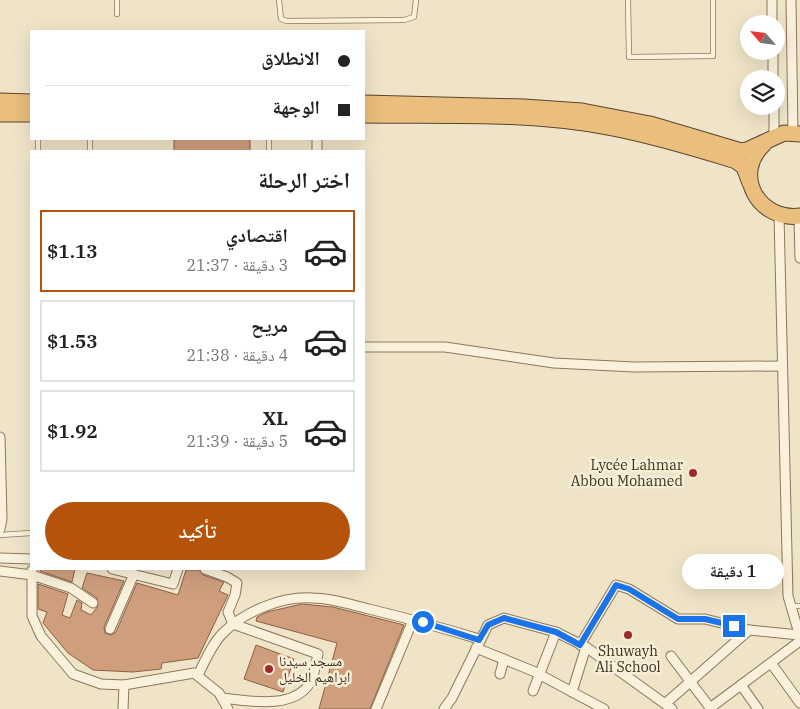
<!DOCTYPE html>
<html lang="ar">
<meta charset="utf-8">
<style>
body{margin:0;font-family:"IBM Plex Serif","Noto Naskh Arabic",serif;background:#f2f2f2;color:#222;direction:rtl;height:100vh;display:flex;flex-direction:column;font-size:19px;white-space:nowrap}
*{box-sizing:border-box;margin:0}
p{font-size:16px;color:#767676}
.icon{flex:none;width:28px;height:28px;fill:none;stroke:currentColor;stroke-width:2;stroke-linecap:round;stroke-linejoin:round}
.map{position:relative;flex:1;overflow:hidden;direction:ltr}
.panel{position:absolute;left:30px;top:150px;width:335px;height:420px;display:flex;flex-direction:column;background:#fff;border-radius:0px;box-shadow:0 5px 20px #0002;direction:rtl}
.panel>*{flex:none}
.hud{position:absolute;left:30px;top:30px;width:335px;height:110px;border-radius:0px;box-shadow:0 5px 20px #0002;direction:rtl;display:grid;align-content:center;height:110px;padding:0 15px;background:#fff}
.needle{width:32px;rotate:298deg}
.buttons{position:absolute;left:740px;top:15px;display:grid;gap:10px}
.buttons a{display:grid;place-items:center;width:45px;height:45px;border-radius:50%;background:#fff;box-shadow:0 5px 20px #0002;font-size:25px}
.end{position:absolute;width:22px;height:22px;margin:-11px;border:6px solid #1a73e8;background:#fff;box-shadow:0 0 0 2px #fff}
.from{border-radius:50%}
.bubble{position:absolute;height:35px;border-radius:18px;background:#fff;box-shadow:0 5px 20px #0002;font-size:16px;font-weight:600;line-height:35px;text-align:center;direction:rtl}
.hud b{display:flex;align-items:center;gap:18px;height:48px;font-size:19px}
.hud b+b{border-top:1px solid #e0e0e0}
.hud i{width:12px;height:12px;background:#222}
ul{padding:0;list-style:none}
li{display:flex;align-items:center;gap:15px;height:82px;margin:0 10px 8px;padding:0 5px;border:2px solid #e0e0e0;border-radius:0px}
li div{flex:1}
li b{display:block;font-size:19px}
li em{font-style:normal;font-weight:600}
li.current{border-color:#b45309}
li>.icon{width:45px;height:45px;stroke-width:1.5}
h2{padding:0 15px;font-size:22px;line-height:60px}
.primary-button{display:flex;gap:10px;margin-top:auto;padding:10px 15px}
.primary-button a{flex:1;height:58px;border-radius:30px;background:#b45309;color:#fff;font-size:20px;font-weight:600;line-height:58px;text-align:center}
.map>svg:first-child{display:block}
.building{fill:#cf9f7d;stroke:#8d5f41}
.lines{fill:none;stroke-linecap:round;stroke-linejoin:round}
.service-casing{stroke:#8d765c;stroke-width:6}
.minor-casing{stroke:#8d765c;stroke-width:11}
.trunk-casing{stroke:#5b4430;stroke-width:17}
.service{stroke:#faf1dc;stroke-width:4.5}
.minor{stroke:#faf1dc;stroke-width:9}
.trunk{stroke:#eabe7c;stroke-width:15}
.route{stroke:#1a73e8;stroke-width:6}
.poi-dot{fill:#9e2a2b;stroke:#f7eed8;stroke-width:2}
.labels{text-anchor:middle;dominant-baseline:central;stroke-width:5;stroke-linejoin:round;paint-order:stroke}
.poi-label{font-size:14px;fill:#3d2e20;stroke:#f7eed8;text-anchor:end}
</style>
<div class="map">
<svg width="800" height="709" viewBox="0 0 800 709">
<rect width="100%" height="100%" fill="#f0e4c8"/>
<!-- building -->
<g class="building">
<rect x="174" y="139" width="76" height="12"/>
<path d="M40 569H75L72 582 40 571Z"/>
<path d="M186 570H199L203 575 224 582 219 591 228 595 198 658 162 663 161 669 133 672 93 670 68 653 43 623 47 612 38 609V584L68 594 62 615 70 618 77 600 82 603 81 610 91 615 98 606 97 598 82 588 87 573 124 581 104 627 105 633 111 635 116 632 137 583 178 595Z"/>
<path d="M302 604 333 607 404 625 370 709H319L337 643 256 621 257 617 267 612Z"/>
<path d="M256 645 294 659 283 692 244 679Z"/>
</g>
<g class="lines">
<defs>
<g id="service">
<path d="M117 0V14"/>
<path d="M279 0 281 19 287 21 404 20 414 17 416 0"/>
<path d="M628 0 629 57 713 56V0"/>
<path d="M38 139V151"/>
<path d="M90 139V151"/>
<path d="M269 139V151"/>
<path d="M0 535 31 533"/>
<path d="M791 606H800"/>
</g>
<g id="minor">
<path d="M772 0V24"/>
<path d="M791 0 793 133"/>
<path d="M773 51V79"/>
<path d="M774 106V136"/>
<path d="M317 139V151"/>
<path d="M779 215 788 596 800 637"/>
<path d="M799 216 800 258"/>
<path d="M364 347H445L554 363 634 367 782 366"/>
<path d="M0 437 2 519 0 529"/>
<path d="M0 558 31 559"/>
<path d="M112 569 173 584 178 569"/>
<path d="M205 569 227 577 237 583 235 595 228 612 233 624 318 654C316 662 315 672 311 681 296 709 253 702 223 698"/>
<path d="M32 570V575L71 588 93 603"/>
<path d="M0 571 32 575V616L41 636 73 674 101 684 124 685 194 673 219 693 228 709"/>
<path d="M110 629 134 574"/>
<path d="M580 645 616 585 629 589 678 619H705L749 630 799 635"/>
<path d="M476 648 533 671 604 709"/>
<path d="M671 656 711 709"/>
<path d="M771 663 800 703"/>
<path d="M500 674 504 659"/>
<path d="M198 675C205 661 212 644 223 633 245 611 282 596 313 598 332 598 351 605 369 609 406 618 443 628 479 639"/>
<path d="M741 685 758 709"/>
<path d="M533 691 556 632"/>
<path d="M572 692 586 647"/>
<path d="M666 703 749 630"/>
<path d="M710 708 800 641"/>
<path d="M123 709 124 685"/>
<path d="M376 709 413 620"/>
<path d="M444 709 452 698 488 625 504 618 556 632 586 647 672 709"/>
</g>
<g id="trunk">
<path d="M0 101 31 102"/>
<path d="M364 103 524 107 582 111 650 124 741 151 747 150 784 133 800 134"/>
<path d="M0 114H31"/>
<path d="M364 115C444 116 528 112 607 127 651 135 694 148 736 161L744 167 750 183"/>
<path d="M764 144C732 174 758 221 800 216"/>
</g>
</defs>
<!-- service casing -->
<use href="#service" class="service-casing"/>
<!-- minor casing -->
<use href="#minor" class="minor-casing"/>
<!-- trunk casing -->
<use href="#trunk" class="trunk-casing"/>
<!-- service -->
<use href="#service" class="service"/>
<!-- minor -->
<use href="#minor" class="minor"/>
<!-- trunk -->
<use href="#trunk" class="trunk"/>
</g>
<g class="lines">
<!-- route -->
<path class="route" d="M423 622 479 640 488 625 504 618 556 632 580 645 616 585 629 589 678 619H705L734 626"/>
</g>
<!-- markers -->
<g class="poi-dot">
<circle cx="693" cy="473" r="5"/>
<circle cx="628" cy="635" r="5"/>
<circle cx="269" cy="669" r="5"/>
</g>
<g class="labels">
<!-- poi labels -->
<g class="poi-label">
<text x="683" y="465">Lycée Lahmar<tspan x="683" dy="16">Abbou Mohamed</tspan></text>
<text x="628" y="651" text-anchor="middle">Shuwayh<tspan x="628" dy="16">Ali School</tspan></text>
<text x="279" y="661" text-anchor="start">مسجد سيدنا<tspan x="279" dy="16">ابراهيم الخليل</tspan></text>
</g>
</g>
</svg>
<div class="buttons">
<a><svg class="needle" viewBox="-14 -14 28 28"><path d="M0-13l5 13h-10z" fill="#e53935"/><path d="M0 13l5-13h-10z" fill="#767676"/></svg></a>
<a><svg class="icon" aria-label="layers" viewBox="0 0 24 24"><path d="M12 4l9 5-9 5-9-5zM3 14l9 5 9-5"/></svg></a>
</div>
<i class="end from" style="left:423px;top:622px"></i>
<i class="end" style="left:734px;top:626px"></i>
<div class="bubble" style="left:682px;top:554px;width:102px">1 دقيقة</div>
<div class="hud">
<b><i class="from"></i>الانطلاق</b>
<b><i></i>الوجهة</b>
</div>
<section class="panel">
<h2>اختر الرحلة</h2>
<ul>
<li class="current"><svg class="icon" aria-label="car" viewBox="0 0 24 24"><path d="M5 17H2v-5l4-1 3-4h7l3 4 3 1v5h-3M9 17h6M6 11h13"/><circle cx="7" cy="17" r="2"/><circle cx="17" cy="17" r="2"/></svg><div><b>اقتصادي</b><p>3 دقيقة · 21:37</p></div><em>$1.13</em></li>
<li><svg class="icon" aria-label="car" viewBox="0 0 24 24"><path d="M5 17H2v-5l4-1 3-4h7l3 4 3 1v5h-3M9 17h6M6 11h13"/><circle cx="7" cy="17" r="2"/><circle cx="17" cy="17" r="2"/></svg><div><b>مريح</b><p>4 دقيقة · 21:38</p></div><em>$1.53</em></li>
<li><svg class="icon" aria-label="car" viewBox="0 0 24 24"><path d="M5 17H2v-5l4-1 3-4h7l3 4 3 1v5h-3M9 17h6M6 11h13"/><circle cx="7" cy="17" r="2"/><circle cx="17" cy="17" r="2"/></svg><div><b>XL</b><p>5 دقيقة · 21:39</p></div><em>$1.92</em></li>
</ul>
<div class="primary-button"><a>تأكيد</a></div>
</section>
</div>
